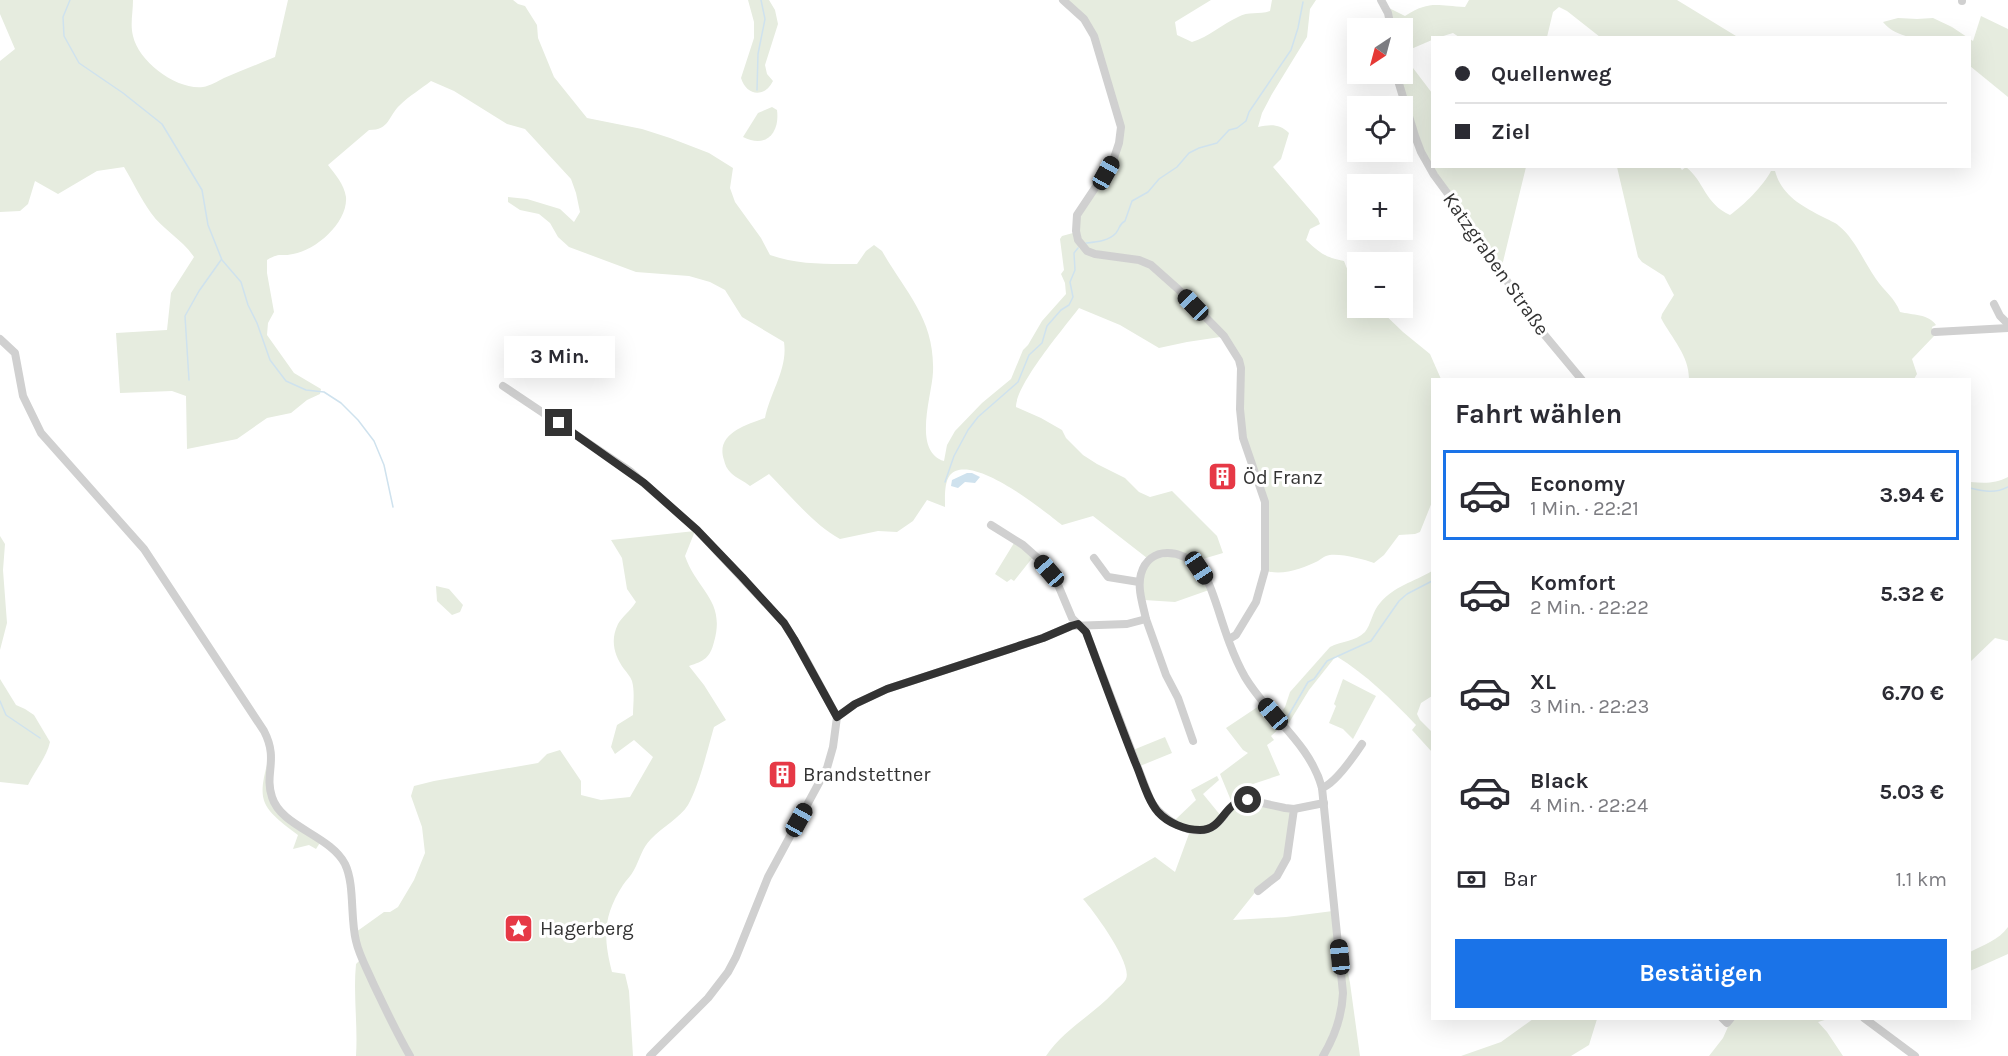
<!DOCTYPE html>
<html lang="de">
<meta charset="utf-8">
<style>
body{margin:0;font-family:Karla,sans-serif;background:#f7f7f7;color:#2b2b33;height:100vh;display:flex;flex-direction:column;font-size:22px;white-space:nowrap}
*{box-sizing:border-box;margin:0}
p{font-size:20px;color:#7c7c81}
.icon{flex:none;width:33px;height:33px;fill:none;stroke:currentColor;stroke-width:2;stroke-linecap:round;stroke-linejoin:round}
.map{position:relative;flex:1;overflow:hidden}
.side{position:absolute;left:1431px;top:378px;width:540px;height:642px;display:flex;flex-direction:column;background:#fff;border-radius:0px;box-shadow:0 6px 24px #0002}
.side>*{flex:none}
.top-card{position:absolute;left:1431px;top:36px;width:540px;height:132px;border-radius:0px;box-shadow:0 6px 24px #0002;display:grid;align-content:center;height:132px;padding:0 24px;background:#fff}
.needle{width:39px;rotate:216deg}
.fabs{position:absolute;left:1347px;top:18px;display:grid;gap:12px}
.fabs a{display:grid;place-items:center;width:66px;height:66px;border-radius:0px;background:#fff;box-shadow:0 6px 24px #0002;font-size:30px}
.end{position:absolute;width:27px;height:27px;margin:-14px;border:8px solid #333;background:#fff;box-shadow:0 0 0 3px #fff}
.from{border-radius:50%}
.bubble{position:absolute;height:42px;border-radius:0px;background:#fff;box-shadow:0 6px 24px #0002;font-size:20px;font-weight:700;line-height:42px;text-align:center}
.car{position:absolute;width:18px;height:36px;margin:-18px -9px;border-radius:8px;box-shadow:0 0 4px 2px #0007;background:linear-gradient(#222 24%,#8ab4d8 0 40%,#222 0 76%,#8ab4d8 0 86%,#222 0)}
.top-card b{display:flex;align-items:center;gap:21px;height:57px;font-size:22px}
.top-card b+b{border-top:2px solid #e1e1e2}
.top-card i{width:15px;height:15px;background:#2b2b33}
ul{padding:0;list-style:none}
li{display:flex;align-items:center;gap:18px;height:90px;margin:0 12px 9px;padding:0 12px;border:3px solid transparent;border-radius:0px}
li div{flex:1}
li b{display:block;font-size:22px}
li em{font-style:normal;font-weight:700}
li.on{border-color:#1a73e8}
li>.icon{width:54px;height:54px;stroke-width:1.5}
h2{padding:0 24px;font-size:27px;line-height:72px}
.pay{display:flex;align-items:center;gap:15px;height:66px;padding:0 24px;font-size:22px}
.pay p{margin-inline-start:auto}
.button{display:flex;gap:12px;margin-top:auto;padding:12px 24px}
.button a{flex:1;height:69px;border-radius:0px;background:#1a73e8;color:#fff;font-size:24px;font-weight:700;line-height:69px;text-align:center}
.map>svg:first-child{display:block}
.green{fill:#e6ecdf}
.water{fill:#cfe2ee}
.lines{fill:none;stroke-linecap:round;stroke-linejoin:round}
.stream{stroke:#cfe2ee;stroke-width:1.5}
.minor{stroke:#d0d0d0;stroke-width:8}
.route{stroke:#333;stroke-width:8}
.labels{text-anchor:middle;dominant-baseline:central;stroke-width:6;stroke-linejoin:round;paint-order:stroke}
.street-label{font-size:20px;fill:#333;stroke:#fff}
.poi-label{font-size:20px;fill:#333;stroke:#fff;text-anchor:start}
</style>
<div class="map">
<svg width="2008" height="1056" viewBox="0 0 2008 1056">
<rect width="100%" height="100%" fill="#fff"/>
<!-- green -->
<g class="green">
<path d="M0 0H133C133 13 130 24 133 36 139 62 176 90 203 87 210 86 218 81 224 78 241 71 258 64 275 57L288 0H513L518 4 525 6 537 25 538 38 554 77 587 118 642 129 670 138 709 153 733 168 730 188 735 202 761 238 770 255C799 265 827 264 857 264L866 251 874 245 882 251C906 293 935 319 933 372 932 396 912 451 944 461L947 445 955 431 982 403 1011 379 1023 350 1028 345 1042 321 1066 294 1065 283 1061 274 1064 270 1060 239 1062 236 1073 233 1080 249 1083 245 1081 241 1078 219 1122 139 1097 35 1066 0H1211L1175 22 1177 35 1192 42C1209 37 1222 24 1238 17 1248 11 1259 15 1270 11L1272 0H1316L1310 9 1307 37 1272 94 1262 113 1258 127C1271 124 1280 124 1289 133L1281 159 1273 167 1318 219 1320 224 1310 229 1306 240C1321 254 1325 257 1344 261L1353 284 1357 289 1358 308H1378L1403 332 1430 354 1441 379 1432 380V502L1420 532 1415 534 1399 535 1384 555 1374 563C1363 559 1336 552 1326 556 1323 557 1321 559 1318 561 1304 568 1283 576 1267 571L1268 519 1242 426 1243 380 1227 336 1187 342 1159 348 1120 325 1079 308C1064 328 1016 384 1016 407L1041 418 1062 430 1066 438 1083 455 1097 464 1125 478 1139 492 1150 497 1172 491 1217 536 1223 553 1196 561 1188 556 1147 558 1093 516 1062 525C1044 511 971 451 950 475 944 483 945 497 945 507L927 500 913 521 897 532 878 531 840 539C814 525 790 495 769 474L750 486C744 481 736 478 731 473 727 469 725 465 724 460 715 434 746 425 765 418 770 392 788 369 784 342L742 317 725 290 710 282 689 276 636 272 569 247 558 237 550 223 539 214 520 210 508 202V197L527 199 560 209 574 222 580 212 576 193 571 179 525 129 507 124 454 91 431 81C421 89 409 96 400 105 388 116 390 130 369 130L328 165C335 174 344 184 346 197 348 222 317 250 293 254 280 257 281 252 267 260V273L274 312 268 323 267 335 294 373 321 389 320 394 307 400 291 413 267 418 237 439 187 449 186 396 172 391 120 393 116 333 167 330 171 293 194 257C182 239 163 230 151 213 141 199 133 182 124 167L97 171 58 194 35 181 28 204 20 211 0 212V61L15 49 0 14Z"/>
<path d="M748 0H769L775 10 778 24 765 65 767 74 773 81C764 99 746 95 741 78L754 38V22Z"/>
<path d="M1469 0H1677L1736 36 1734 38 1600 37 1567 11 1559 7 1553 12 1547 37H1459L1453 33 1440 37 1432 38V40L1404 52 1410 64 1432 93V166L1526 167 1501 270 1425 155 1398 74H1402V28H1393L1387 7 1405 16C1430 0 1437 6 1465 7Z"/>
<path d="M1981 16 2008 29V97L1970 66V39L1973 41Z"/>
<path d="M1898 18 1917 19 1933 18 1952 27 1967 37C1940 38 1902 45 1883 22Z"/>
<path d="M772 107 777 110C780 133 766 149 743 137L758 113Z"/>
<path d="M1679 166 1682 170 1686 167C1704 181 1705 204 1730 215 1743 206 1764 185 1771 171H1775C1782 196 1802 206 1823 217 1828 220 1835 222 1839 226 1855 239 1864 262 1876 279 1884 291 1895 298 1900 312 1912 315 1929 314 1936 325L1932 327 1934 336 1912 359 1917 374 1914 379H1689C1689 355 1672 339 1661 318L1662 314 1674 295 1664 276 1642 262 1638 257 1617 167Z"/>
<path d="M2008 477V641L1995 638 1970 662V482C1984 483 1995 484 2008 477Z"/>
<path d="M695 531 685 556C697 591 726 600 714 642 710 658 704 661 689 666L704 685 726 720 714 727C708 748 699 786 688 805 680 818 662 827 651 839 642 848 640 859 634 870 631 876 626 880 623 885 603 916 603 937 612 972L625 974 629 991 633 1056H356C358 1025 353 995 356 964L363 957 356 932 384 912H390L398 907 414 880 425 853 422 827 411 796 414 786 434 781 538 763 547 754 560 750 581 781V795L601 800 630 797 653 757 634 740 615 754 611 747 617 725 633 715C633 705 635 692 632 681 630 676 627 673 624 669 614 655 610 640 618 624 621 618 631 610 636 602L627 589 622 558 611 540Z"/>
<path d="M0 536 5 544 3 570 7 623 0 650Z"/>
<path d="M1014 543 1033 557 1014 581 1011 579 1007 582 995 574Z"/>
<path d="M1176 555 1196 569 1209 590 1175 602 1144 600C1143 580 1141 575 1153 559Z"/>
<path d="M1432 571V696L1421 703 1417 714 1420 720 1432 732V752L1412 730 1416 725C1391 699 1367 675 1336 656L1309 690 1287 726 1278 717 1285 707 1290 692 1330 647C1341 641 1355 642 1365 632 1371 625 1372 612 1380 603 1394 586 1414 582 1432 571Z"/>
<path d="M436 586 449 589 463 605 460 612 452 615 437 601Z"/>
<path d="M0 679 16 705 25 709 34 715 50 742C47 756 35 771 28 785L0 782Z"/>
<path d="M1343 679 1376 696 1353 739 1343 729 1329 723 1336 706 1334 704Z"/>
<path d="M1262 704 1282 726 1271 736 1274 740 1267 745 1280 775 1253 784 1258 800 1232 803 1220 774 1248 753 1243 750 1226 728Z"/>
<path d="M1165 737 1172 753 1140 766 1133 750Z"/>
<path d="M270 753 271 802 321 841 316 849 309 845 293 849 298 835C258 805 257 801 270 753Z"/>
<path d="M1217 776 1219 780 1203 794 1221 816C1208 832 1191 827 1175 820L1196 800 1191 790Z"/>
<path d="M1247 802 1289 811 1291 815 1284 859 1272 877 1257 890 1233 920 1286 917 1333 911 1341 1007 1321 1056H1046C1063 1030 1093 1015 1114 992 1117 988 1124 984 1126 979 1133 964 1093 910 1083 899L1155 857 1175 872 1190 831 1197 833 1232 808Z"/>
<path d="M2008 927V954L1970 971V952C1983 945 1999 940 2008 927Z"/>
<path d="M1340 933 1350 983 1360 1056H1326L1338 1032Z"/>
<path d="M1732 1018 1828 1019 1818 1022 1827 1032 1843 1056H1709L1723 1038Z"/>
<path d="M1533 1019H1597L1589 1045 1571 1056H1461L1501 1042Z"/>
</g>
<!-- water -->
<path class="water" d="M967 473H972L980 477 975 483 965 482 958 488 951 486 952 480Z"/>
<g class="lines">
<!-- stream -->
<g class="stream">
<path d="M70 0 63 17 64 36 79 63 123 93 162 124 202 190 208 225 222 260 241 282 248 305 257 323 270 360 286 381 306 390 324 392 341 403 358 420 374 441 384 465 393 507"/>
<path d="M757 90 758 54 765 19 761 0"/>
<path d="M1086 243C1096 242 1109 241 1116 233 1120 228 1119 224 1125 221L1132 201 1148 192 1159 179 1177 167 1189 153 1199 148 1217 143 1229 130 1237 128 1246 121 1249 112 1291 50 1298 28 1303 2"/>
<path d="M189 380 185 316 199 291 221 260"/>
<path d="M945 482 954 456 968 430 978 417 1018 382 1029 355 1042 343 1047 326 1061 310 1069 305 1073 297 1070 282 1075 270 1074 253 1078 248"/>
<path d="M1970 488C1983 491 1995 494 2008 487"/>
<path d="M0 701 6 715 40 738"/>
<path d="M1287 718 1308 682 1314 679 1327 661 1371 641 1399 601 1407 594 1432 581"/>
</g>
<!-- minor -->
<g class="minor">
<path d="M1063 0 1084 19 1094 36 1121 127 1119 143 1113 161 1077 215 1076 231 1078 240 1087 251 1095 254 1139 260 1151 265 1178 289 1224 336 1239 360 1241 368 1240 409 1243 438 1265 502V570L1256 602 1236 635 1229 639"/>
<path d="M1381 0 1388 13 1391 28"/>
<path d="M1962 1V0"/>
<path d="M1396 74 1415 136 1421 152 1434 175 1470 224 1533 321 1582 380"/>
<path d="M1994 304 2000 316 2008 324"/>
<path d="M1935 332 2008 328"/>
<path d="M0 339 15 353 23 396 41 433 144 549 264 731C279 760 264 773 272 797 281 827 330 835 345 864 355 885 350 917 356 941 359 955 367 969 373 983 385 1008 396 1032 410 1056"/>
<path d="M503 386 630 471 697 530 784 623 803 654 837 717 833 747 827 768 768 877 736 957 728 972 708 998 650 1056"/>
<path d="M991 525 1023 545 1041 561 1056 580 1072 618 1086 632 1150 799C1160 819 1194 841 1215 825 1229 815 1227 801 1248 800L1285 808 1294 809 1324 803"/>
<path d="M1094 558 1108 577 1139 582"/>
<path d="M1146 619 1166 675 1178 698 1193 741"/>
<path d="M837 717 855 704 887 689 1043 638 1071 626 1127 624 1146 619C1143 605 1137 588 1141 574 1149 545 1183 549 1199 568 1209 579 1213 595 1218 609 1225 631 1233 656 1245 677 1268 716 1310 743 1322 788L1343 993C1342 1016 1335 1036 1323 1056"/>
<path d="M1322 788C1336 783 1354 756 1362 744"/>
<path d="M1258 891 1277 876 1287 858 1294 809"/>
<path d="M1722 1018 1727 1023 1731 1018"/>
<path d="M1864 1018 1915 1056"/>
</g>
</g>
<g class="lines">
<!-- route -->
<path class="route" d="M559 423 644 483 697 530 742 577 784 623 794 639 837 717 855 704 887 689 1043 638 1071 626 1078 624 1086 632C1102 675 1118 719 1135 762 1142 778 1147 799 1158 812 1168 823 1185 830 1200 830 1224 830 1223 801 1248 800"/>
</g>
<!-- icons -->
<defs>
<symbol id="building-square" viewBox="-11 -11 22 22"><rect x="-9" y="-9" width="18" height="18" rx="4" fill="#e63946" stroke="#fff"/><path d="M-4-6H4V6H1V3H-1V6H-4ZM-2.5-4.3h1.7v1.8h-1.7ZM.8-4.3h1.7v1.8H.8ZM-2.5-1h1.7V.8h-1.7ZM.8-1h1.7V.8H.8Z" fill="#fff"/></symbol>
<symbol id="sight-square" viewBox="-11 -11 22 22"><rect x="-9" y="-9" width="18" height="18" rx="4" fill="#e63946" stroke="#fff"/><path d="M0-6L1.8-2.2L6-1.7L2.9 1.2L3.7 5.4L0 3.3L-3.7 5.4L-2.9 1.2L-6-1.7L-1.8-2.2Z" fill="#fff"/></symbol>
</defs>
<g fill-rule="evenodd">
<use href="#building-square" x="1206" y="460" width="33" height="33"/>
<use href="#building-square" x="766" y="758" width="33" height="33"/>
<use href="#sight-square" x="502" y="912" width="33" height="33"/>
</g>
<g class="labels">
<!-- street labels -->
<g class="street-label">
<text transform="translate(1496 264) rotate(55)">Katzgraben Straße</text>
</g>
<!-- poi labels -->
<g class="poi-label">
<text x="1243" y="477">Öd Franz</text>
<text x="803" y="774">Brandstettner</text>
<text x="540" y="928">Hagerberg</text>
</g>
</g>
</svg>
<div class="fabs">
<a><svg class="needle" viewBox="-14 -14 28 28"><path d="M0-13l5 13h-10z" fill="#e53935"/><path d="M0 13l5-13h-10z" fill="#7c7c81"/></svg></a>
<a><svg class="icon" aria-label="locate" viewBox="0 0 24 24"><circle cx="12" cy="12" r="6"/><path d="M12 2v4M12 18v4M2 12h4M18 12h4"/></svg></a>
<a>+</a>
<a>−</a>
</div>
<i class="end from" style="left:1248px;top:800px"></i>
<i class="end" style="left:559px;top:423px"></i>
<div class="bubble" style="left:504px;top:336px;width:111px">3 Min.</div>
<i class="car" style="left:1106px;top:173px;rotate:29deg"></i>
<i class="car" style="left:1193px;top:305px;rotate:316deg"></i>
<i class="car" style="left:1199px;top:568px;rotate:146deg"></i>
<i class="car" style="left:1049px;top:571px;rotate:319deg"></i>
<i class="car" style="left:1273px;top:714px;rotate:320deg"></i>
<i class="car" style="left:799px;top:820px;rotate:29deg"></i>
<i class="car" style="left:1340px;top:957px;rotate:354deg"></i>
<div class="top-card">
<b><i class="from"></i>Quellenweg</b>
<b><i></i>Ziel</b>
</div>
<section class="side">
<h2>Fahrt wählen</h2>
<ul>
<li class="on"><svg class="icon" aria-label="car" viewBox="0 0 24 24"><path d="M5 17H2v-5l4-1 3-4h7l3 4 3 1v5h-3M9 17h6M6 11h13"/><circle cx="7" cy="17" r="2"/><circle cx="17" cy="17" r="2"/></svg><div><b>Economy</b><p>1 Min. · 22:21</p></div><em>3.94 €</em></li>
<li><svg class="icon" aria-label="car" viewBox="0 0 24 24"><path d="M5 17H2v-5l4-1 3-4h7l3 4 3 1v5h-3M9 17h6M6 11h13"/><circle cx="7" cy="17" r="2"/><circle cx="17" cy="17" r="2"/></svg><div><b>Komfort</b><p>2 Min. · 22:22</p></div><em>5.32 €</em></li>
<li><svg class="icon" aria-label="car" viewBox="0 0 24 24"><path d="M5 17H2v-5l4-1 3-4h7l3 4 3 1v5h-3M9 17h6M6 11h13"/><circle cx="7" cy="17" r="2"/><circle cx="17" cy="17" r="2"/></svg><div><b>XL</b><p>3 Min. · 22:23</p></div><em>6.70 €</em></li>
<li><svg class="icon" aria-label="car" viewBox="0 0 24 24"><path d="M5 17H2v-5l4-1 3-4h7l3 4 3 1v5h-3M9 17h6M6 11h13"/><circle cx="7" cy="17" r="2"/><circle cx="17" cy="17" r="2"/></svg><div><b>Black</b><p>4 Min. · 22:24</p></div><em>5.03 €</em></li>
</ul>
<div class="pay"><svg class="icon" aria-label="cash" viewBox="0 0 24 24"><path d="M3 7h18v10H3z"/><circle cx="12" cy="12" r="2"/></svg>Bar<p>1.1 km</p></div>
<div class="button"><a>Bestätigen</a></div>
</section>
</div>
